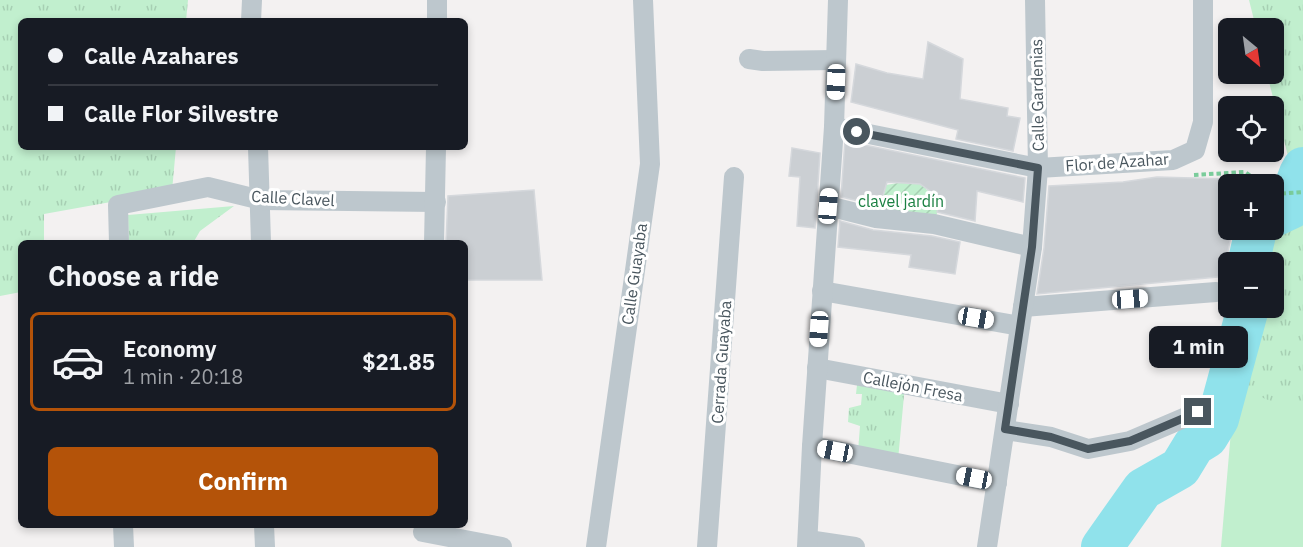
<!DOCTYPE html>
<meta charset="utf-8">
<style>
body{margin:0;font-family:"IBM Plex Sans",sans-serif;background:#20242c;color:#f1f3f6;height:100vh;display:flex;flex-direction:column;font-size:22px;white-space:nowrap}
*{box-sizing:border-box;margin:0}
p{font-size:20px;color:#9ea1a6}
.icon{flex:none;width:33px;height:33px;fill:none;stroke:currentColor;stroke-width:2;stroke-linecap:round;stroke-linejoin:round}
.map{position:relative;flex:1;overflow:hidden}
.side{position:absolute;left:18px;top:240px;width:450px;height:288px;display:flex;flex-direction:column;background:#171b24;border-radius:9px;box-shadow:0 3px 9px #0003}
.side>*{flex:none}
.top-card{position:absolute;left:18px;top:18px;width:450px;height:132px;border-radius:9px;box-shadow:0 3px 9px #0003;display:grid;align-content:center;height:132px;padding:0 30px;background:#171b24}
.needle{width:39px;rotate:151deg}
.tools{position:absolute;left:1218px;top:18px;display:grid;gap:12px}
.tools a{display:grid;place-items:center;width:66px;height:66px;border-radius:9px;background:#171b24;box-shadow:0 3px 9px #0003;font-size:30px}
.end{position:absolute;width:27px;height:27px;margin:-14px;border:8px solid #49565e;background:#fff;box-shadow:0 0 0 3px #fff}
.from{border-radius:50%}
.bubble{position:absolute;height:42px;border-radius:9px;background:#171b24;box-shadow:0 3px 9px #0003;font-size:20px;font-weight:700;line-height:42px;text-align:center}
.car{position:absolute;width:18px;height:36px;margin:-18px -9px;border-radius:8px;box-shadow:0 0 4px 2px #0007;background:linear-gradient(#fff 24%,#345 0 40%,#fff 0 76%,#345 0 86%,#fff 0)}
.top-card b{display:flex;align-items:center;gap:21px;height:57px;font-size:22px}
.top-card b+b{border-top:2px solid #363941}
.top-card i{width:15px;height:15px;background:#f1f3f6}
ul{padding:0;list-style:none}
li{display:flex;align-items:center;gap:18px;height:99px;margin:0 12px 9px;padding:0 18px;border:3px solid transparent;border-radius:9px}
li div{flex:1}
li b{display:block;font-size:22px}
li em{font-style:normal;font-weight:700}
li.current{border-color:#b45309}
li>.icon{width:54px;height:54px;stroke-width:1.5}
h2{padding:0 30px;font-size:27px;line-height:72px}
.cta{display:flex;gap:12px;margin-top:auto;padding:12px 30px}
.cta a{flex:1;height:69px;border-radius:9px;background:#b45309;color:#fff;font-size:24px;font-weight:700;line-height:69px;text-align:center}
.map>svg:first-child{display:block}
.grass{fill:#c1efce}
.park{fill:url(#park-tufts)}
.garden{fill:url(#garden-furrows)}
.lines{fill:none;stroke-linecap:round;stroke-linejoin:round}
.river{stroke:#90e2eb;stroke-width:42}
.building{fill:#cbcfd3;stroke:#d5d8dc;stroke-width:1.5}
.path{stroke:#7acc9b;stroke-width:4;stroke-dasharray:4.5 3;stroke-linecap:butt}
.street{stroke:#bdc7cd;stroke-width:20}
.route{stroke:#49565e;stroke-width:8}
.labels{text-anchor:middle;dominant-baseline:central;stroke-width:6;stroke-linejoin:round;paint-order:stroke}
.street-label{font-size:16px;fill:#49565e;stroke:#fff}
.park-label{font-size:16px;fill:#1a8042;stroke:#fff}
</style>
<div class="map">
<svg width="1303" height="547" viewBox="0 0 1303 547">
<defs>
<pattern id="park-tufts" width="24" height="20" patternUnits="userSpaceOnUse" patternTransform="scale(1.5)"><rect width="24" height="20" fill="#c1efce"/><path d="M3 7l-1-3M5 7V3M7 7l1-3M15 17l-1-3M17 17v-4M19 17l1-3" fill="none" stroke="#a7cfb3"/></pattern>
<pattern id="garden-furrows" width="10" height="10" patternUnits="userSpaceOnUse" patternTransform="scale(1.5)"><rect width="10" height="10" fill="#c1efce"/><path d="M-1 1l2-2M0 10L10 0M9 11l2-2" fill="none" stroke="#a7cfb3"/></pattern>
</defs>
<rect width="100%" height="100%" fill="#f3f1f1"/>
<!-- grass -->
<path class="grass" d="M1303 201V547H1221L1231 431 1270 308H1274Z"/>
<!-- park -->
<g class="park">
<path d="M0 0H188L186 21H21V147H176L172 191 44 214V243H21V292L0 296Z"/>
<path d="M1249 0H1303V414L1243 390 1260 308H1274V262H1269L1289 160 1267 74H1274V28H1256Z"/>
<path d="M234 206 200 231 193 243H129L128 215Z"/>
<path d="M857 385H905L898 460 858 452 860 426 848 422 849 408 861 405 862 394H856Z"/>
</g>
<!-- garden -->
<path class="garden" d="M904 182 905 183H927L926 189 940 202 936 217 879 215 886 185Z"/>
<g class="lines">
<!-- river -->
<g class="river">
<path d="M1274 216 1291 208C1297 192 1294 182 1303 168"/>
<path d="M1254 262 1250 256 1256 230"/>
<path d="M1102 547 1143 489 1180 468 1194 445 1207 437 1218 419 1248 308"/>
</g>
</g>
<!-- building -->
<g class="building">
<path d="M928 42 963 59 960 99 1008 108 1007 116 1020 118 1013 151 956 139 958 130 851 102 856 64 887 73 923 79Z"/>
<path d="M845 141 1025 178 1023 202 977 191 975 221 937 212 941 199 920 184 887 182 880 206 841 197Z"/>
<path d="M792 148 820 153 815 228 797 226 800 177 789 176Z"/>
<path d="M1157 177 1228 179V230H1232L1227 257 1228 258V276L1037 294 1044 248 1049 186 1123 182Z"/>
<path d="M534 190 542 280H465V243H446L448 196Z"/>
<path d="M840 221 873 230 932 236 960 242 955 274 909 267 911 255 838 247Z"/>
</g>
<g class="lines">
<!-- path -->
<g class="path">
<path d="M1194 175 1245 172 1262 184"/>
<path d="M1274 194 1303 192"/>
</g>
<!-- street -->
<g class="street">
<path d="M251 21 252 0"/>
<path d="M437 21V0"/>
<path d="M749 59 763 61 836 60"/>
<path d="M834 127 1038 168 1173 160 1195 150 1203 122V0"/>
<path d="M258 147 261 243"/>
<path d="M828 206 876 218 934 224 1032 247"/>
<path d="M119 243 118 205 208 187 261 200 436 202"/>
<path d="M434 243 436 147"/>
<path d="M822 291 1020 326"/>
<path d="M1023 307 1216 292"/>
<path d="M817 368 1009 404"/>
<path d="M1005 430 1051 437 1088 449 1130 441 1198 412"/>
<path d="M812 446 997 483"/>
<path d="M123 525 124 547"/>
<path d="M264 525 265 547"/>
<path d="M423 532 502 547"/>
<path d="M808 540 855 547"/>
<path d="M596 547 650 164 643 0"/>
<path d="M707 547 734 177"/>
<path d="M807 547 812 446 834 127 838 0"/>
<path d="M987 547 1032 247 1038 168 1035 0"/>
</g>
</g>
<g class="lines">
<!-- route -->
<path class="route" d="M857 132 1038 168 1032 247 1005 429 1051 437 1088 449 1130 441 1198 412"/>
</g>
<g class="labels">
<!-- street labels -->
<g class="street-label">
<text transform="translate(1037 95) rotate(-91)">Calle Gardenias</text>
<text transform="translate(1117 162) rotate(-4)">Flor de Azahar</text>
<text transform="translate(293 198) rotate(3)">Calle Clavel</text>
<text transform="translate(634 274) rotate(-82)">Calle Guayaba</text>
<text transform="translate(721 362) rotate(-86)">Cerrada Guayaba</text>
<text transform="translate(913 386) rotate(11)">Callejón Fresa</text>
</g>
<!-- park labels -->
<g class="park-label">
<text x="901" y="201">clavel jardín</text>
</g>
</g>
</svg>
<div class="tools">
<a><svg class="needle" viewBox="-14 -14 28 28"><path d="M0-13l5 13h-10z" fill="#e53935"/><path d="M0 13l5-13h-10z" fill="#9ea1a6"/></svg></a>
<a><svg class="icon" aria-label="locate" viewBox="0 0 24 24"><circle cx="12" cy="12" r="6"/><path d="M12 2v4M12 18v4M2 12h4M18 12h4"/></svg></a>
<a>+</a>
<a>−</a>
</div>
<i class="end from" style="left:857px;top:132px"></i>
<i class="end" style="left:1198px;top:412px"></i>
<div class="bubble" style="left:1149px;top:326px;width:99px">1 min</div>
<i class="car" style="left:836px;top:82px;rotate:182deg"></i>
<i class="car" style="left:828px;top:206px;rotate:5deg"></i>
<i class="car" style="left:1130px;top:299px;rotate:86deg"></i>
<i class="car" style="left:976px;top:318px;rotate:100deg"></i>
<i class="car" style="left:819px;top:329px;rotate:184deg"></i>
<i class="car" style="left:835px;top:451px;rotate:281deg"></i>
<i class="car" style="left:974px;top:478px;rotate:281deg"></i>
<div class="top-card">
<b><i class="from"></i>Calle Azahares</b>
<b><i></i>Calle Flor Silvestre</b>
</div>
<section class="side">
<h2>Choose a ride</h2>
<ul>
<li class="current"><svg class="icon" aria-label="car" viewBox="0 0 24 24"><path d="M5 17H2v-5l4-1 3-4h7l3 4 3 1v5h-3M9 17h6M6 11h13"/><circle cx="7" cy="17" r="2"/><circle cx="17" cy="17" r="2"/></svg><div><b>Economy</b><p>1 min · 20:18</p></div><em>$21.85</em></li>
</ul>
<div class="cta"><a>Confirm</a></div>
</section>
</div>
